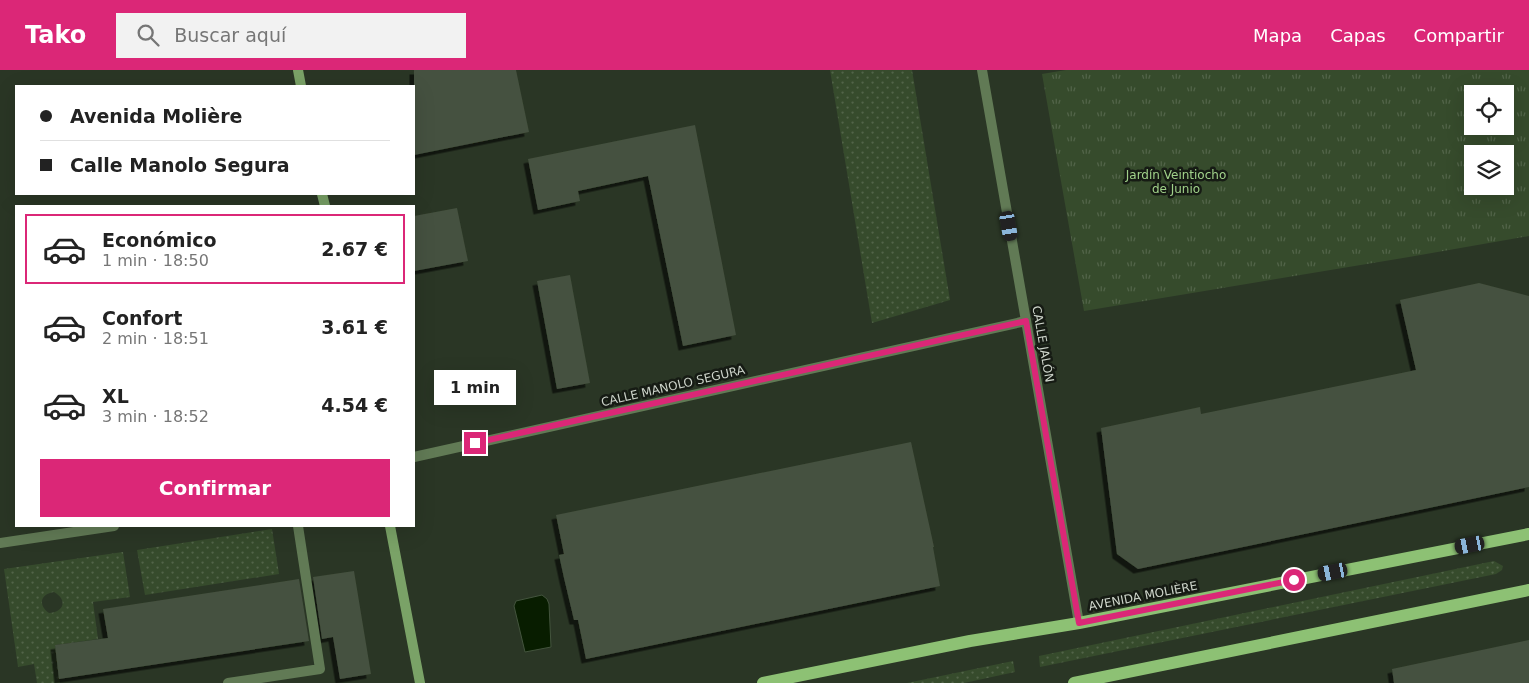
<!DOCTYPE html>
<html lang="es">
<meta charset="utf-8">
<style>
body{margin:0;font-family:"DejaVu Sans",sans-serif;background:#f2f2f2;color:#222;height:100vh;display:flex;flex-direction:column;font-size:19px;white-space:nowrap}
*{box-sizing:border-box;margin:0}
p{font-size:16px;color:#767676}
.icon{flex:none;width:28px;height:28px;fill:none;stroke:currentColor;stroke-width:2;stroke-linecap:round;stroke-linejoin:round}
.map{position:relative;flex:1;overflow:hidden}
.side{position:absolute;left:15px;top:135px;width:400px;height:322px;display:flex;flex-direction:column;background:#fff;border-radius:0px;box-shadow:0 5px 20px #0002}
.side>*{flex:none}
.guide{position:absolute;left:15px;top:15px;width:400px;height:110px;border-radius:0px;box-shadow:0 5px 20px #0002;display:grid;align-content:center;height:110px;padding:0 25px;background:#fff}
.buttons{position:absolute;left:1464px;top:15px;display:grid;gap:10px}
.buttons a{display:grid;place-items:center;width:50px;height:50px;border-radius:0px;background:#fff;box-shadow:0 5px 20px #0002;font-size:25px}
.end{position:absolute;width:22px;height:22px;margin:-11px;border:6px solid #db2777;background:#fff;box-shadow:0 0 0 2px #fff}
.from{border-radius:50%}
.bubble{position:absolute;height:35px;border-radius:0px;background:#fff;box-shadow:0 5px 20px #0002;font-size:16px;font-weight:700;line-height:35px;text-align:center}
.car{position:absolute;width:15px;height:30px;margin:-15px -8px;border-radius:6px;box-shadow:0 0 4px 1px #0007;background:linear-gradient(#222 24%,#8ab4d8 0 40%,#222 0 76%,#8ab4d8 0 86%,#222 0)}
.guide b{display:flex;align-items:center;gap:18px;height:48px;font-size:19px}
.guide b+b{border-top:1px solid #e0e0e0}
.guide i{width:12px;height:12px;background:#222}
ul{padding:9px 0 0;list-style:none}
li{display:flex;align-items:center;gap:15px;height:70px;margin:0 10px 8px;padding:0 15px;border:2px solid transparent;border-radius:0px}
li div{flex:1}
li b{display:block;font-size:19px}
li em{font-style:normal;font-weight:700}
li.on{border-color:#db2777}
li>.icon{width:45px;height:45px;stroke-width:1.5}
.action{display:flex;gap:10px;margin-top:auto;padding:10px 25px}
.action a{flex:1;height:58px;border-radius:0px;background:#db2777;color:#fff;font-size:20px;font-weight:700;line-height:58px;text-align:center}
header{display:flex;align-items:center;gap:30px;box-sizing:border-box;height:70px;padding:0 25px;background:#db2777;color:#fff}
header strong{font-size:24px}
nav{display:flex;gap:28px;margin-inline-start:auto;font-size:18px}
.search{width:350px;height:45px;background:#f2f2f2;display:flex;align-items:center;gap:12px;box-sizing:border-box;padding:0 18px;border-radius:0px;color:#767676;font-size:19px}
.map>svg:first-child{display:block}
.grass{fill:url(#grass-dots);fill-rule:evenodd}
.park{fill:url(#park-tufts);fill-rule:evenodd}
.water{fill:#081d00;stroke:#43543d}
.building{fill:#45513f;filter:url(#shadow)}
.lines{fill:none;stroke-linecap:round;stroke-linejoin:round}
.lane{stroke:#617a55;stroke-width:10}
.street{stroke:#617a55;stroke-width:10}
.secondary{stroke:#7aa267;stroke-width:10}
.primary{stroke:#8dc174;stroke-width:12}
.route{stroke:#db2777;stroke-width:6}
.labels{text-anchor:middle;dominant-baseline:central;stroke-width:5;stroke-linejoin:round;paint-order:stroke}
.park-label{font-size:12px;fill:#a1d28a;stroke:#161b14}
.street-label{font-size:12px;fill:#cdd4ca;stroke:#161b14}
</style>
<header>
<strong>Tako</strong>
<div class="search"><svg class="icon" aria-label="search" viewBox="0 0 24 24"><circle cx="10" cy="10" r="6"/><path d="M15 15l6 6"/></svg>Buscar aquí</div>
<nav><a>Mapa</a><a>Capas</a><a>Compartir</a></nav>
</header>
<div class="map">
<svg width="1529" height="613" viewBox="0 0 1529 613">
<defs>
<pattern id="grass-dots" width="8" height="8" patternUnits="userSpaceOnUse" patternTransform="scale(1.25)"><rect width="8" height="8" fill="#364b2c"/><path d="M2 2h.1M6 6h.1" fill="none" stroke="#526449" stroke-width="1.8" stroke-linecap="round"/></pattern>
<pattern id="park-tufts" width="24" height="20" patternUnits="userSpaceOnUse" patternTransform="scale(1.25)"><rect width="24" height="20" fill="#364b2c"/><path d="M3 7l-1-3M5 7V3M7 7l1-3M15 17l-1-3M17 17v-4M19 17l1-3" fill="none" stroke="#526449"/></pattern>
<filter id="shadow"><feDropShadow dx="-4.5" dy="4.5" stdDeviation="0" flood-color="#0009"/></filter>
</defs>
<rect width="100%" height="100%" fill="#2a3625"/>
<!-- grass -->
<g class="grass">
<path d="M830 0H912L950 230 872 253Z"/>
<path d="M272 459 279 504 145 525 137 480Z"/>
<path d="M123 482 130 527 93 532 98 569 55 575 60 613H37L34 594 18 597 4 499ZM54 522C68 530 64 542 49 543 38 535 40 524 54 522Z"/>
<path d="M1494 491 1503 496 1502 500 1496 504 1040 597 1039 586Z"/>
<path d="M1013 591 1015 602 964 613H907Z"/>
</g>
<!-- park -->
<path class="park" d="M1066 0H1529V166L1409 187 1084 241 1042 4ZM1472 24H1505V56H1472ZM1472 84H1505V116H1472Z"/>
<!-- water -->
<path class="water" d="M542 525 547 529 549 534 551 577 525 582 514 536 516 531Z"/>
<!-- building -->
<g class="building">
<path d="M414 0H516L529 62 414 85Z"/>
<path d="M695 55 736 265 683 276 648 106 578 121 580 131 538 140 528 89Z"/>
<path d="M457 138 468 191 414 201V146Z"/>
<path d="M570 205 590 313 557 319 537 211Z"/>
<path d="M1479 213 1529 226V417L1138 499 1117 484 1101 358 1200 337 1201 344 1416 300 1400 230Z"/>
<path d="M911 372 934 477H933L940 516 586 589 578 550H574L564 508 559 485 564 484 556 445Z"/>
<path d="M354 501 371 604 340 609 333 567 322 569 313 507Z"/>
<path d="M299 509 309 571 59 609 55 575 108 568 103 539Z"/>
<path d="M1529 570V613H1394L1392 599Z"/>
</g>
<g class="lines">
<!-- lane -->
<g class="lane">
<path d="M0 473 114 456"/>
<path d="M228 613 320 599 298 456"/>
</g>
<!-- street -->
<g class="street">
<path d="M982 0 1079 553"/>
<path d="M414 387 1026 251"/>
</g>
<!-- secondary -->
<g class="secondary">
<path d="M298 0 301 16"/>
<path d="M322 124 325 136"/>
<path d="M390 456 420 613"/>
</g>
<!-- primary -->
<g class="primary">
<path d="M763 613 970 571 1079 553 1529 464"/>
<path d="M1074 613 1529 520"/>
</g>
</g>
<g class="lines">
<!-- route -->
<path class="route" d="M475 373 1026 251 1079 553 1294 510"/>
</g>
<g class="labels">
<!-- park labels -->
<g class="park-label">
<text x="1176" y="105">Jardín Veintiocho<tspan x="1176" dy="14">de Junio</tspan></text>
</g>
<!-- street labels -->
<g class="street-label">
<text transform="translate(1043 274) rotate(80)">CALLE JALÓN</text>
<text transform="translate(673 316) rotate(-13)">CALLE MANOLO SEGURA</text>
<text transform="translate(1143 526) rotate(-11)">AVENIDA MOLIÈRE</text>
</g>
</g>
</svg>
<div class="buttons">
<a><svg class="icon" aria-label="locate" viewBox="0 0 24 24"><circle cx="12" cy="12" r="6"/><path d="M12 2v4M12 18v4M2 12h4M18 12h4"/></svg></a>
<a><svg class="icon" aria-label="layers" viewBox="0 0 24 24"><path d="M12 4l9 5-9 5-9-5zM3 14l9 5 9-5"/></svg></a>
</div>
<i class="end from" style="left:1294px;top:510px"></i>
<i class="end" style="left:475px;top:373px"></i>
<div class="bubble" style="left:434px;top:300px;width:82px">1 min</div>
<i class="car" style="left:1009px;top:156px;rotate:170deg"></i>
<i class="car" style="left:1470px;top:475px;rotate:259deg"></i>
<i class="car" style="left:1333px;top:502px;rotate:259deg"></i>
<div class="guide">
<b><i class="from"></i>Avenida Molière</b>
<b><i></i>Calle Manolo Segura</b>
</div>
<section class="side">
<ul>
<li class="on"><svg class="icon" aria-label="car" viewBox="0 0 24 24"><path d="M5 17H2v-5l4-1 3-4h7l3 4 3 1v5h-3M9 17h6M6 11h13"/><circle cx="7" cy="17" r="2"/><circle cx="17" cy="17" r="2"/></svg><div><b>Económico</b><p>1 min · 18:50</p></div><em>2.67 €</em></li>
<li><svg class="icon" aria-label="car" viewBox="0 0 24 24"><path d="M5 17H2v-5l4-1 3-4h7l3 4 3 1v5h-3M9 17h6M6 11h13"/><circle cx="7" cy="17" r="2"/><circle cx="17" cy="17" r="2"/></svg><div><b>Confort</b><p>2 min · 18:51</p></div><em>3.61 €</em></li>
<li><svg class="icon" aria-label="car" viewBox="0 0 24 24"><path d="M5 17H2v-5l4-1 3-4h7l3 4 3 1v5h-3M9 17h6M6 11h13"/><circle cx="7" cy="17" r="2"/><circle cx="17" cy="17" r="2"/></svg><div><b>XL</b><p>3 min · 18:52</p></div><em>4.54 €</em></li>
</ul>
<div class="action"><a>Confirmar</a></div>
</section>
</div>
